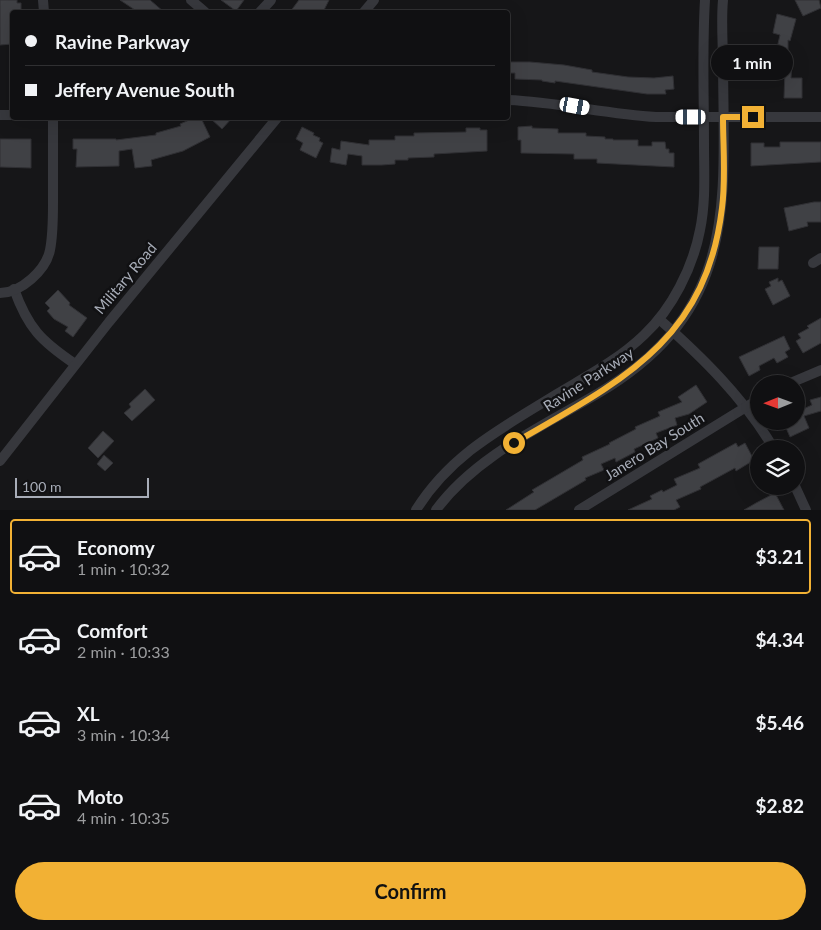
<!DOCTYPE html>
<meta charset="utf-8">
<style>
body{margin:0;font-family:Lato,sans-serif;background:#19191b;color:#f1f3f6;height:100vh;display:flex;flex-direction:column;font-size:19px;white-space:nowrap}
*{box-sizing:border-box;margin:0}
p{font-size:16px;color:#9c9d9f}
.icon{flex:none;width:28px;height:28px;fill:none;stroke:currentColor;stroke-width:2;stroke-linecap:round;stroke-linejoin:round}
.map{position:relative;height:510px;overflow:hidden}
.panel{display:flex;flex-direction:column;background:#101012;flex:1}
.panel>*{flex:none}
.guide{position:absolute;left:10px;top:10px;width:500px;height:110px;border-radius:5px;box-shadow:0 5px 20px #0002,0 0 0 1px #303032;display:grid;align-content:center;height:110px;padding:0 15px;background:#101012}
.needle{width:32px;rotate:269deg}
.fabs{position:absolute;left:750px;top:375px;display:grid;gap:10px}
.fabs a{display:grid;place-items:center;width:55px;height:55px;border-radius:50%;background:#101012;box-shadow:0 5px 20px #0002,0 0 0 1px #303032;font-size:25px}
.scale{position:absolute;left:15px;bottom:12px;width:134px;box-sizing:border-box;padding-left:5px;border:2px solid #a8adb8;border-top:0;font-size:14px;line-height:18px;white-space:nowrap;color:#a8adb8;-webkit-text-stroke:4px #111113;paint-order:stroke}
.end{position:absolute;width:22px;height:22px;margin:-11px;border:6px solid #f2b134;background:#111;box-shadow:0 0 0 2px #111}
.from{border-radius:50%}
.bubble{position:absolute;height:35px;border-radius:18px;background:#101012;box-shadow:0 5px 20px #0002,0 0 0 1px #303032;font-size:16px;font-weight:700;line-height:35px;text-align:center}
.car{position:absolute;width:15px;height:30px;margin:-15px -8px;border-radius:6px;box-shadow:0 0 4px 1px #0007;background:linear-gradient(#fff 24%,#345 0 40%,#fff 0 76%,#345 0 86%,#fff 0)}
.guide b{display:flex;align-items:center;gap:18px;height:48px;font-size:19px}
.guide b+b{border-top:1px solid #303032}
.guide i{width:12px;height:12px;background:#f1f3f6}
ul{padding:9px 0 0;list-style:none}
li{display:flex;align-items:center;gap:15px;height:75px;margin:0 10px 8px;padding:0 5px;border:2px solid transparent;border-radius:5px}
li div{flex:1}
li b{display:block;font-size:19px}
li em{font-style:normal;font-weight:700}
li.current{border-color:#f2b134}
li>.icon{width:45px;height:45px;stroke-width:1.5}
.primary-button{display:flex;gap:10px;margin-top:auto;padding:10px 15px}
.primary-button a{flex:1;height:58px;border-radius:30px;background:#f2b134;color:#111;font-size:20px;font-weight:700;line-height:58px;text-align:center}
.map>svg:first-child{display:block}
.building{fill:#404145;stroke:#303034}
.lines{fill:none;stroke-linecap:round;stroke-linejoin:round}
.minor{stroke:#37383d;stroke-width:10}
.route{stroke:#f2b134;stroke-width:6}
.labels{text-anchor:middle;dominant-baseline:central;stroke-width:5;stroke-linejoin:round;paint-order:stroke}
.street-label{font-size:15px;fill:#a8adb8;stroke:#111113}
</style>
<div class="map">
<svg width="821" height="510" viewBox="0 0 821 510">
<rect width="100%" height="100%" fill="#161618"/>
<!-- building -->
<g class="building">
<path d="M0 0H17V3H21V12H12V44L0 45Z"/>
<path d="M120 0H150L164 12H138Z"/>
<path d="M221 0H244L236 11Z"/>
<path d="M299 0H329L323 12H290Z"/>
<path d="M795 0H819L821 8 803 16Z"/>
<path d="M777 14 796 19 790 41 788 40V56H792L791 78H802V98H784L785 70H770V48H777L780 35 773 33Z"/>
<path d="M508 62H530L564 65 592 70V72L628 77 654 78 673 76 674 89 665 90 666 94H647L555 81V83L542 81V80L515 79V73H508Z"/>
<path d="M194 118H201L210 137 183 151 151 160 152 166 135 168 132 149 119 151V166L76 167 77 149H73V139H116V140L156 135V133L181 126 180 124Z"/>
<path d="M210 118H232L222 129Z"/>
<path d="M532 126V128L558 129V133H586V136L605 137V139H613V140H638V146H652V142H665L666 149H669V153H674V167L597 163V159H574V154L521 153V140H518V127Z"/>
<path d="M302 127 314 133 313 135 320 138 319 141 323 143 316 158 300 150 303 143 296 139Z"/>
<path d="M466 128H480V130H487V151L434 154V157L408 158V160H395V164L382 165H362V156L348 154 346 165 330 162 332 148 340 150 341 141 369 145V140H395V136H414V133L466 132Z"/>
<path d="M0 139H31V168L0 167Z"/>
<path d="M780 142H821V162L751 166V143H764V147H780Z"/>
<path d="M814 202H821V222H807L808 226 789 231 784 208Z"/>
<path d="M759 247H779L778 269H758Z"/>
<path d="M778 278V282L782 280 790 296 773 305 765 289 771 286 769 282Z"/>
<path d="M58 290 70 303 69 305 87 318 73 337 65 331 68 327 54 319 47 311 50 308 45 303Z"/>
<path d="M821 318V343L803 353 796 341 801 338 798 334 809 328 807 326Z"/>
<path d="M784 336 790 349 785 352 788 357 777 363 774 358 759 366 760 370 749 376 739 357Z"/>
<path d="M696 385 707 402 689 414 675 418 677 425 656 433 658 438 634 449 635 452 616 462 615 458 601 464 604 470 585 478 586 480 535 510H506L534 492 532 490 583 460 582 457 610 444 609 443 636 429 635 427 660 416 658 412 682 402 678 397Z"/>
<path d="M145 389 155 400 132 421 124 413 131 407 129 404Z"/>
<path d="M821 397V411L804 416 809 428 790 437 783 421H796V398L801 410 812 405 810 400Z"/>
<path d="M103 431 114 441 98 458 88 448Z"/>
<path d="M736 443 738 447 745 443 754 460 736 471 735 468 700 487 701 489 676 500 680 507 674 510H628L652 499 650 496 662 490 663 492 677 485 674 479 700 468 698 464Z"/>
<path d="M104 455 113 463 105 471 97 464Z"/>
<path d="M775 493 784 510H744L756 503Z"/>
</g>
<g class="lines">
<!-- minor -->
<g class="minor">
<path d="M43 0 44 12"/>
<path d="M191 0 205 12"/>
<path d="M260 12 271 0"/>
<path d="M364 12 374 0"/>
<path d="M508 100C558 102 606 114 656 117H821"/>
<path d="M0 115H12"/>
<path d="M813 263 821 258"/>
<path d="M14 289C28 328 41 341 75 364"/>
<path d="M0 293C21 293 46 270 50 250 53 235 53 218 53 203 53 175 53 146 53 118"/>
<path d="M659 319C702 357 744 398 774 449"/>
<path d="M788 384 821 370"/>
<path d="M0 461 109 322 277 118"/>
<path d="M795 486 806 510"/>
<path d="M416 510C451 454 502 428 557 394 587 376 618 360 644 335 672 309 693 267 700 230 706 202 704 172 704 143 704 96 702 48 705 0"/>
<path d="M436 510C475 457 541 427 597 394 738 311 724 207 723 64 723 43 721 21 723 0"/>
<path d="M579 510 759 399"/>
</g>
</g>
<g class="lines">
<!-- route -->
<path class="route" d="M514 443C619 382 706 342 722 208 726 178 723 147 723 117H753"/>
</g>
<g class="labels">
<!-- street labels -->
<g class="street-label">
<text transform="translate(125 278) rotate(-50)">Military Road</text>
<text transform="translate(588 379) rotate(-33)">Ravine Parkway</text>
<text transform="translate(654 446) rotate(-32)">Janero Bay South</text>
</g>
</g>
</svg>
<div class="fabs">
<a><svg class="needle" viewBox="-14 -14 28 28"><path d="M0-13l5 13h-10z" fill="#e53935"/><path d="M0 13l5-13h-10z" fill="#9c9d9f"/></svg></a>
<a><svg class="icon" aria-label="layers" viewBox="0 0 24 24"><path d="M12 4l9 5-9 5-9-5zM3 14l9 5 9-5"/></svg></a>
</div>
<div class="scale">100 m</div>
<i class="end from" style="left:514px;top:443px"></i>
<i class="end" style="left:753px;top:117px"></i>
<div class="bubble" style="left:711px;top:45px;width:82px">1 min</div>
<i class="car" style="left:575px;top:106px;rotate:100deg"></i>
<i class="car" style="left:691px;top:117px;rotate:270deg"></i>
<div class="guide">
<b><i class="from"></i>Ravine Parkway</b>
<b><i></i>Jeffery Avenue South</b>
</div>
</div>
<section class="panel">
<ul>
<li class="current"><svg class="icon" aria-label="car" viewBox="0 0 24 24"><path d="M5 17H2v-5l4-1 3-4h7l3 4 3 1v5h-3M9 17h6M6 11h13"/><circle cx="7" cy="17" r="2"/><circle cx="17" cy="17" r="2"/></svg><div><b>Economy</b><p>1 min · 10:32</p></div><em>$3.21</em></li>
<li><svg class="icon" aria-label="car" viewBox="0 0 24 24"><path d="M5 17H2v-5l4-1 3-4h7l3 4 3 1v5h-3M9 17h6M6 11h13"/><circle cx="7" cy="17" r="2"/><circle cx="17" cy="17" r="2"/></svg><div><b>Comfort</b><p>2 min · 10:33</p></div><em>$4.34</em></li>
<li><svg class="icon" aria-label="car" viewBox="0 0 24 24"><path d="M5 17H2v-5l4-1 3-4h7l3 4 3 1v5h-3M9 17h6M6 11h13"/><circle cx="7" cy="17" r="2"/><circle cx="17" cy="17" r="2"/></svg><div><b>XL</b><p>3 min · 10:34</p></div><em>$5.46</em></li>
<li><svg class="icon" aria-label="car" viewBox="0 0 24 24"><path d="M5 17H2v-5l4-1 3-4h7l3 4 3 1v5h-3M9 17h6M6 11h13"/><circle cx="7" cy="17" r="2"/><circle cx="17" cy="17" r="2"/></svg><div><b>Moto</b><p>4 min · 10:35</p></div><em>$2.82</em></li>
</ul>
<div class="primary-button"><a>Confirm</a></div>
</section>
